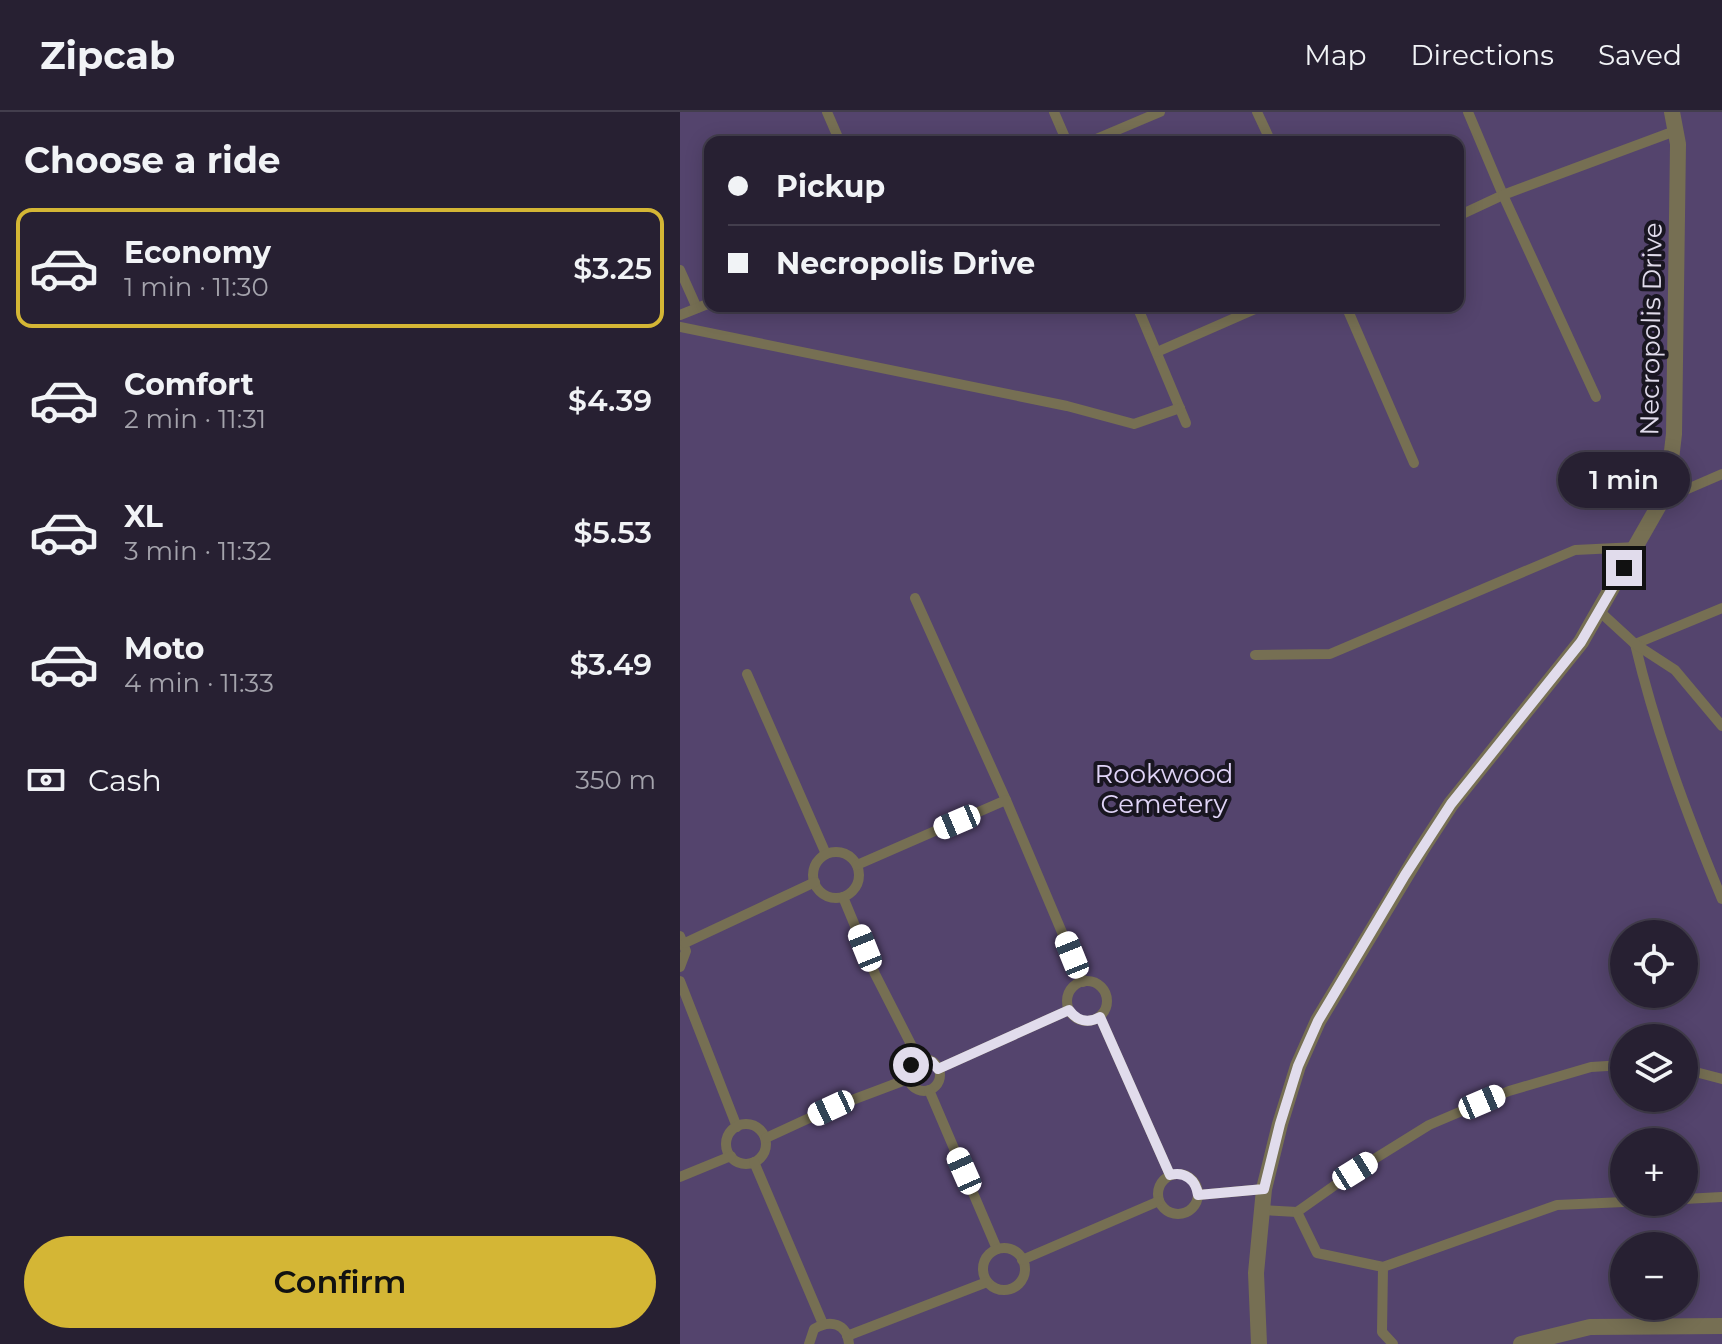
<!DOCTYPE html>
<meta charset="utf-8">
<style>
body{margin:0;font-family:Montserrat,sans-serif;background:#332d3e;color:#f1f3f6;height:100vh;display:flex;flex-direction:column;font-size:30px;white-space:nowrap}
*{box-sizing:border-box;margin:0}
p{font-size:26px;color:#a4a3ac}
.icon{flex:none;width:44px;height:44px;fill:none;stroke:currentColor;stroke-width:2;stroke-linecap:round;stroke-linejoin:round}
.map{position:relative;flex:1;overflow:hidden}
.panel{display:flex;flex-direction:column;background:#272032;width:680px}
.panel>*{flex:none}
.guide{position:absolute;left:24px;top:24px;width:760px;height:176px;border-radius:16px;box-shadow:0 4px 20px #0003,0 0 0 2px #433e4d;display:grid;align-content:center;height:176px;padding:0 24px;background:#272032}
.buttons{position:absolute;left:930px;top:808px;display:grid;gap:16px}
.buttons a{display:grid;place-items:center;width:88px;height:88px;border-radius:50%;background:#272032;box-shadow:0 4px 20px #0003,0 0 0 2px #433e4d;font-size:40px}
.end{position:absolute;width:36px;height:36px;margin:-18px;border:10px solid #e1dcec;background:#111;box-shadow:0 0 0 4px #111}
.from{border-radius:50%}
.bubble{position:absolute;height:56px;border-radius:28px;background:#272032;box-shadow:0 4px 20px #0003,0 0 0 2px #433e4d;font-size:26px;font-weight:600;line-height:56px;text-align:center}
.car{position:absolute;width:24px;height:48px;margin:-24px -12px;border-radius:10px;box-shadow:0 0 6px 2px #0007;background:linear-gradient(#fff 24%,#345 0 40%,#fff 0 76%,#345 0 86%,#fff 0)}
.guide b{display:flex;align-items:center;gap:28px;height:76px;font-size:30px}
.guide b+b{border-top:2px solid #433e4d}
.guide i{width:20px;height:20px;background:#f1f3f6}
ul{padding:0;list-style:none}
li{display:flex;align-items:center;gap:24px;height:120px;margin:0 16px 12px;padding:0 8px;border:4px solid transparent;border-radius:16px}
li div{flex:1}
li b{display:block;font-size:30px}
li em{font-style:normal;font-weight:600}
li.selected{border-color:#d4b635}
li>.icon{width:72px;height:72px;stroke-width:1.5}
h2{padding:0 24px;font-size:36px;line-height:96px}
.pay{display:flex;align-items:center;gap:20px;height:88px;padding:0 24px;font-size:30px}
.pay p{margin-inline-start:auto}
.primary-button{display:flex;gap:16px;margin-top:auto;padding:16px 24px}
.primary-button a{flex:1;height:92px;border-radius:48px;background:#d4b635;color:#111;font-size:32px;font-weight:600;line-height:92px;text-align:center}
header{display:flex;align-items:center;gap:48px;box-sizing:border-box;height:112px;padding:0 40px;background:#272032;border-bottom:2px solid #433e4d}
header strong{font-size:38px}
nav{display:flex;gap:44px;margin-inline-start:auto;font-size:28px}
main{display:flex;flex:1;min-height:0}
.map>svg:first-child{display:block}
.green{fill:#54446d;fill-rule:evenodd}
.lines{fill:none;stroke-linecap:round;stroke-linejoin:round}
.service{stroke:#766f53;stroke-width:10}
.minor{stroke:#766f53;stroke-width:16}
.route{stroke:#e1dcec;stroke-width:10}
.labels{text-anchor:middle;dominant-baseline:central;stroke-width:8;stroke-linejoin:round;paint-order:stroke}
.street-label{font-size:26px;fill:#e1dcec;stroke:#191621}
.park-label{font-size:26px;fill:#e0d4f7;stroke:#191621}
</style>
<header>
<strong>Zipcab</strong>
<nav><a>Map</a><a>Directions</a><a>Saved</a></nav>
</header>
<main>
<section class="panel">
<h2>Choose a ride</h2>
<ul>
<li class="selected"><svg class="icon" aria-label="car" viewBox="0 0 24 24"><path d="M5 17H2v-5l4-1 3-4h7l3 4 3 1v5h-3M9 17h6M6 11h13"/><circle cx="7" cy="17" r="2"/><circle cx="17" cy="17" r="2"/></svg><div><b>Economy</b><p>1 min · 11:30</p></div><em>$3.25</em></li>
<li><svg class="icon" aria-label="car" viewBox="0 0 24 24"><path d="M5 17H2v-5l4-1 3-4h7l3 4 3 1v5h-3M9 17h6M6 11h13"/><circle cx="7" cy="17" r="2"/><circle cx="17" cy="17" r="2"/></svg><div><b>Comfort</b><p>2 min · 11:31</p></div><em>$4.39</em></li>
<li><svg class="icon" aria-label="car" viewBox="0 0 24 24"><path d="M5 17H2v-5l4-1 3-4h7l3 4 3 1v5h-3M9 17h6M6 11h13"/><circle cx="7" cy="17" r="2"/><circle cx="17" cy="17" r="2"/></svg><div><b>XL</b><p>3 min · 11:32</p></div><em>$5.53</em></li>
<li><svg class="icon" aria-label="car" viewBox="0 0 24 24"><path d="M5 17H2v-5l4-1 3-4h7l3 4 3 1v5h-3M9 17h6M6 11h13"/><circle cx="7" cy="17" r="2"/><circle cx="17" cy="17" r="2"/></svg><div><b>Moto</b><p>4 min · 11:33</p></div><em>$3.49</em></li>
</ul>
<div class="pay"><svg class="icon" aria-label="cash" viewBox="0 0 24 24"><path d="M3 7h18v10H3z"/><circle cx="12" cy="12" r="2"/></svg>Cash<p>350 m</p></div>
<div class="primary-button"><a>Confirm</a></div>
</section>
<div class="map">
<svg width="1042" height="1232" viewBox="0 0 1042 1232">
<rect width="100%" height="100%" fill="#342a43"/>
<!-- green -->
<path class="green" d="M0 0H1042V1232H0ZM30 30H778V194H30ZM944 822H1004V882H944ZM944 926H1004V986H944ZM944 1030H1004V1090H944ZM944 1134H1004V1194H944Z"/>
<g class="lines">
<!-- service -->
<g class="service">
<path d="M147 0 160 30"/>
<path d="M374 0 387 30"/>
<path d="M577 0 591 30"/>
<path d="M409 30 480 0"/>
<path d="M778 104 823 83 788 0"/>
<path d="M0 158 17 196"/>
<path d="M457 194 506 311"/>
<path d="M666 194 734 351"/>
<path d="M0 203 30 191"/>
<path d="M0 215 387 294 454 312 500 296"/>
<path d="M477 240 582 194"/>
<path d="M916 285 823 83 995 19"/>
<path d="M982 388 1042 362"/>
<path d="M235 486 326 688"/>
<path d="M1042 496 955 532C976 620 1007 703 1042 787"/>
<path d="M918 498 955 532 995 558 1042 614"/>
<path d="M575 543 650 542 895 438 957 435"/>
<path d="M67 562 146 742"/>
<circle cx="156" cy="763" r="23"/>
<path d="M177 753 326 688 403 870"/>
<path d="M163 785 195 862 239 948"/>
<path d="M0 824 6 839 0 855"/>
<path d="M5 831 135 770"/>
<path d="M0 869 57 1015"/>
<circle cx="407" cy="889" r="20"/>
<path d="M420 905 490 1063"/>
<circle cx="244" cy="963" r="16"/>
<path d="M258 957 389 898"/>
<path d="M1004 957 1042 967"/>
<path d="M249 978 317 1137"/>
<circle cx="66" cy="1032" r="20"/>
<path d="M86 1026 151 996 228 967"/>
<path d="M74 1050 143 1212"/>
<circle cx="498" cy="1082" r="20"/>
<path d="M0 1065 51 1044"/>
<path d="M518 1083 584 1077"/>
<path d="M1004 1087 1042 1085"/>
<path d="M582 1098 617 1100 675 1059 749 1013 829 979 911 955 944 953"/>
<path d="M617 1100 637 1141 703 1155 877 1093 944 1090"/>
<circle cx="324" cy="1157" r="21"/>
<path d="M342 1148 479 1089"/>
<path d="M703 1155 702 1220 713 1232"/>
<path d="M167 1224 307 1170"/>
<path d="M129 1232 134 1217C150 1207 167 1211 169 1232"/>
</g>
<!-- minor -->
<g class="minor">
<path d="M579 1232 576 1161 584 1077 600 1012 618 954 638 909 741 738 771 692 901 530 982 388 990 356 994 322 998 32 992 0"/>
<path d="M841 1232 910 1215 1042 1214"/>
</g>
</g>
<g class="lines">
<!-- route -->
<path class="route" d="M231 953 244 947 252 950 258 957 389 898C397 909 408 912 420 905L490 1063C505 1059 516 1068 518 1083L584 1077 600 1012 618 954 638 909 725 763 771 692 901 530 944 456"/>
</g>
<g class="labels">
<!-- street labels -->
<g class="street-label">
<text transform="translate(971 217) rotate(-89)">Necropolis Drive</text>
</g>
<!-- park labels -->
<g class="park-label">
<text x="484" y="662">Rookwood<tspan x="484" dy="30">Cemetery</tspan></text>
</g>
</g>
</svg>
<div class="buttons">
<a><svg class="icon" aria-label="locate" viewBox="0 0 24 24"><circle cx="12" cy="12" r="6"/><path d="M12 2v4M12 18v4M2 12h4M18 12h4"/></svg></a>
<a><svg class="icon" aria-label="layers" viewBox="0 0 24 24"><path d="M12 4l9 5-9 5-9-5zM3 14l9 5 9-5"/></svg></a>
<a>+</a>
<a>−</a>
</div>
<i class="end from" style="left:231px;top:953px"></i>
<i class="end" style="left:944px;top:456px"></i>
<div class="bubble" style="left:878px;top:340px;width:132px">1 min</div>
<i class="car" style="left:277px;top:710px;rotate:247deg"></i>
<i class="car" style="left:185px;top:836px;rotate:338deg"></i>
<i class="car" style="left:392px;top:843px;rotate:338deg"></i>
<i class="car" style="left:802px;top:990px;rotate:67deg"></i>
<i class="car" style="left:151px;top:996px;rotate:245deg"></i>
<i class="car" style="left:284px;top:1059px;rotate:336deg"></i>
<i class="car" style="left:675px;top:1059px;rotate:58deg"></i>
<div class="guide">
<b><i class="from"></i>Pickup</b>
<b><i></i>Necropolis Drive</b>
</div>
</div>
</main>
